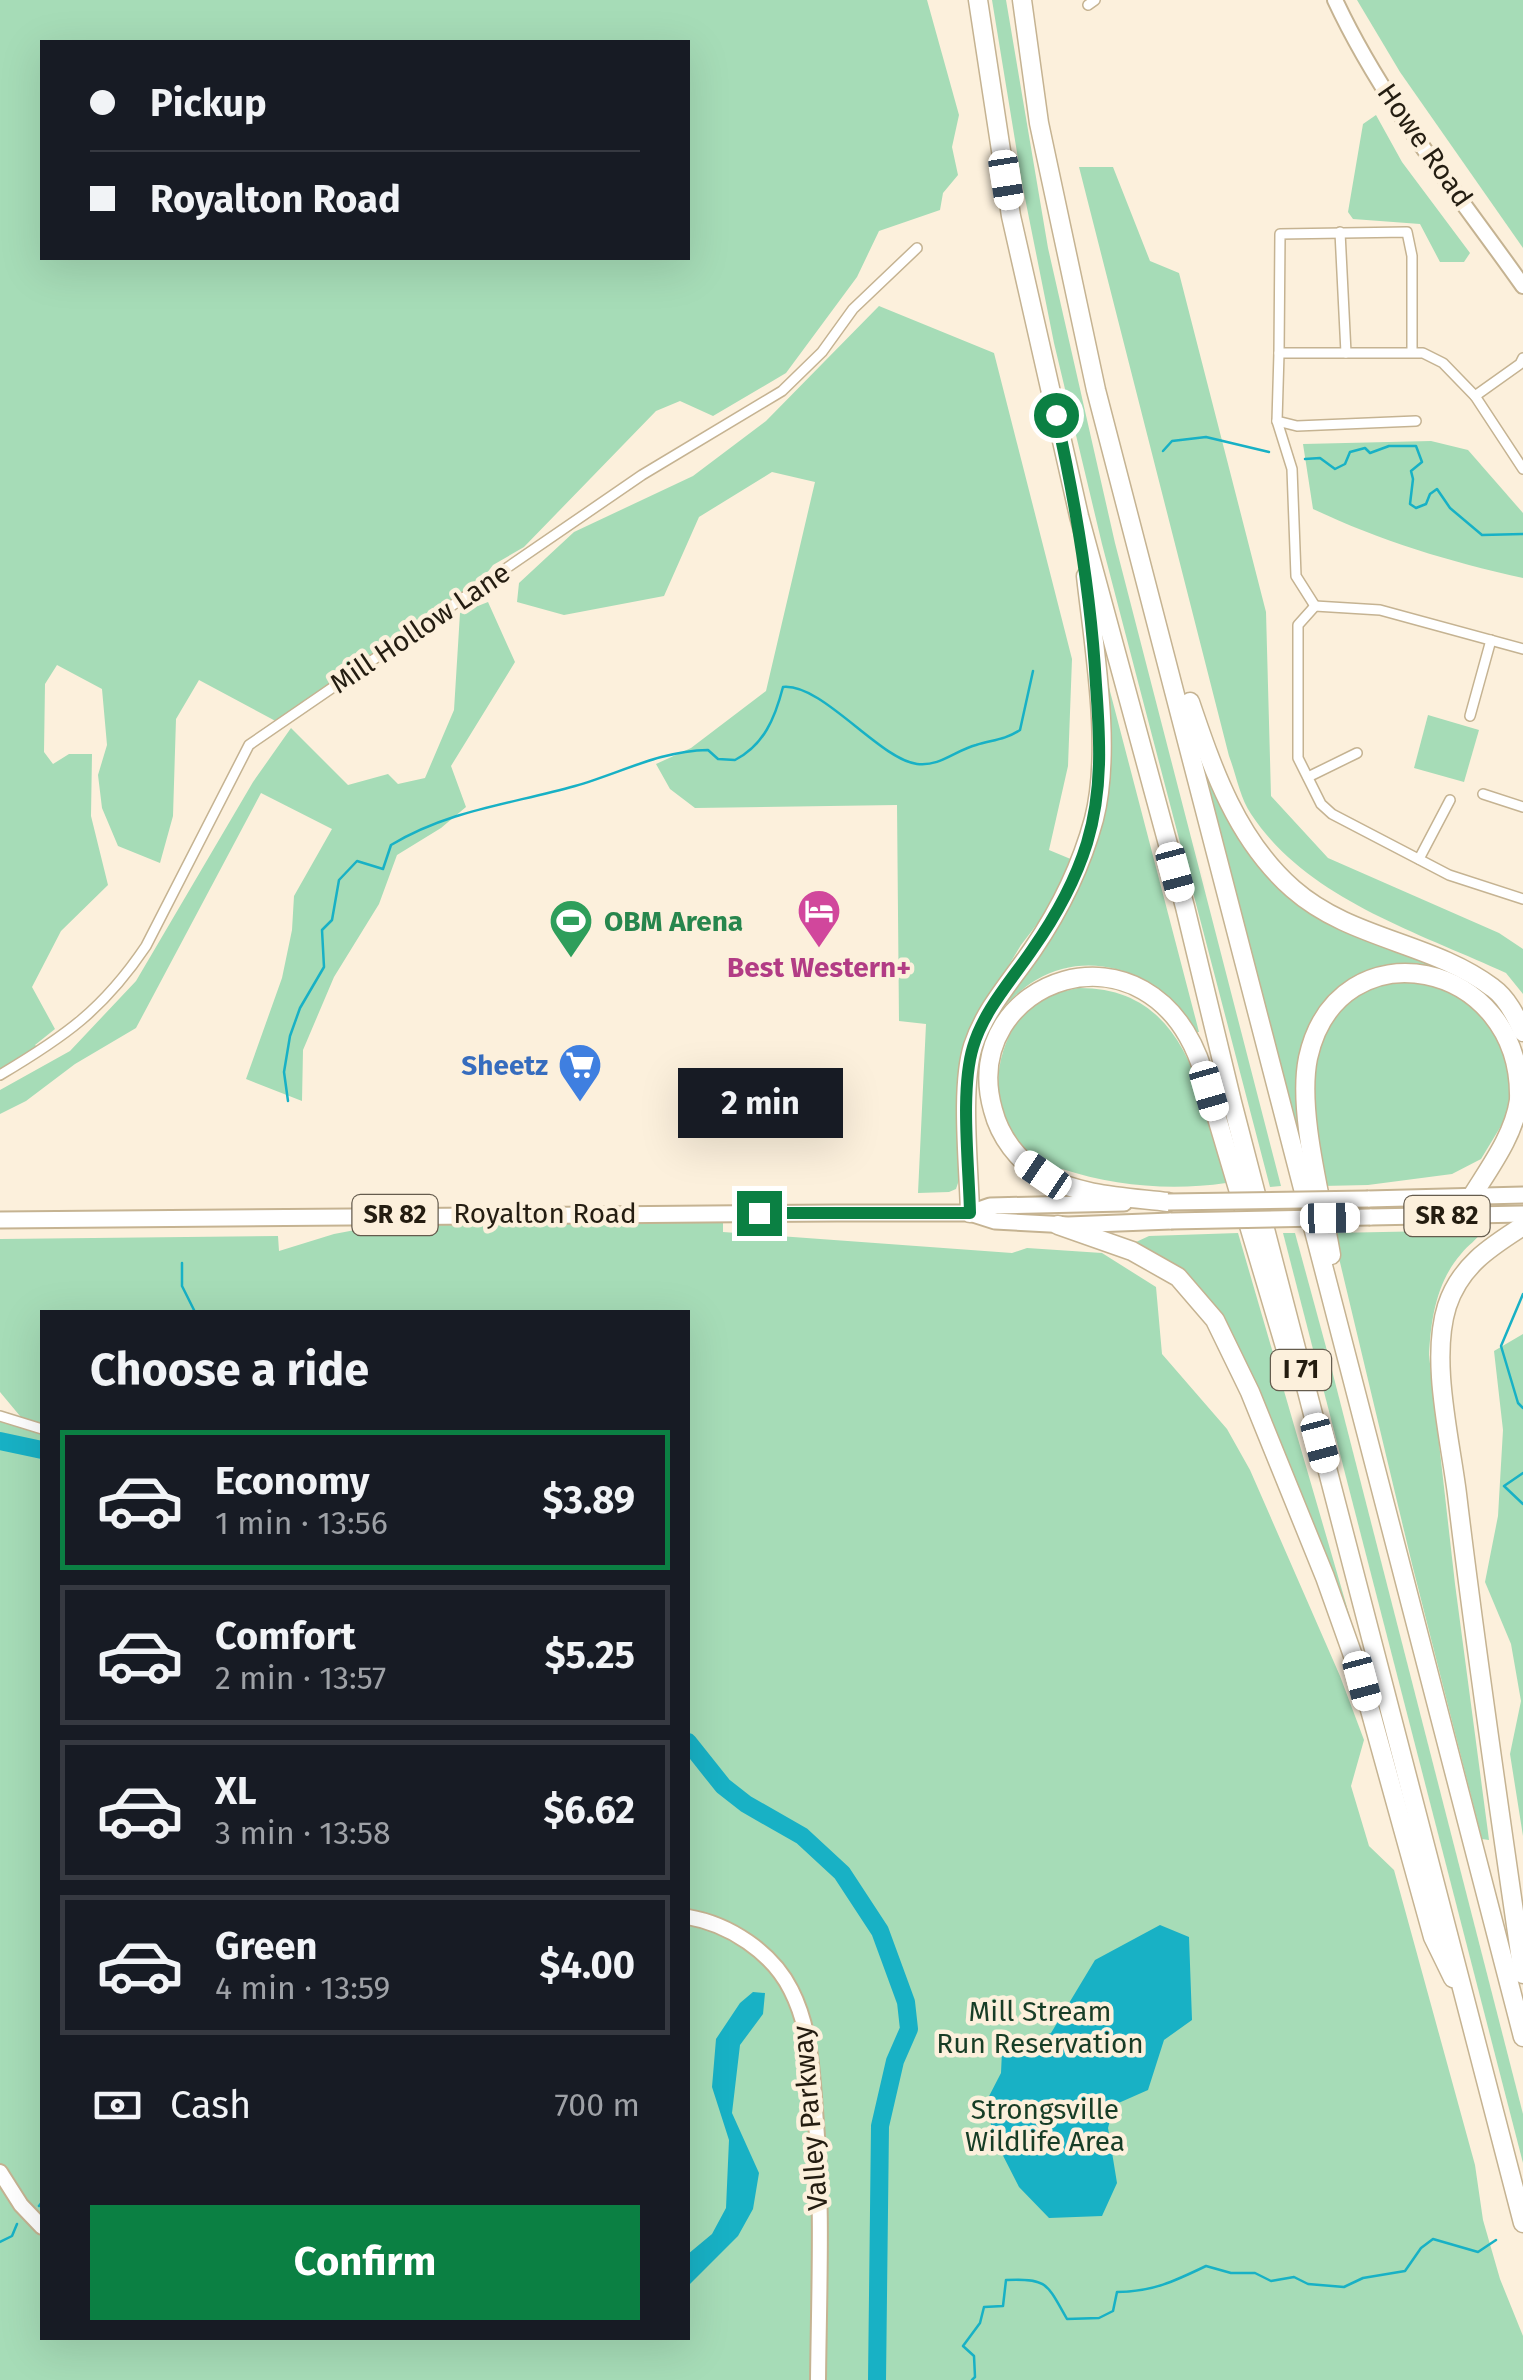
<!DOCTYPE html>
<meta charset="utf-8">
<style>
body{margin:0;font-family:"Fira Sans",sans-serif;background:#242831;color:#f1f3f6;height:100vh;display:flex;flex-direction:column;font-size:38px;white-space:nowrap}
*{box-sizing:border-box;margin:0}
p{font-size:32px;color:#9ea1a6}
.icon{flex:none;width:55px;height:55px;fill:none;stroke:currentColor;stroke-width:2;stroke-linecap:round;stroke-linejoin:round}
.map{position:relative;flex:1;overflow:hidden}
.side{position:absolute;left:40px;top:1310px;width:650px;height:1030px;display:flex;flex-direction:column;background:#171b24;border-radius:0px;box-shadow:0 10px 40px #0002}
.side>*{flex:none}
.banner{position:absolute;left:40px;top:40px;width:650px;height:220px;border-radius:0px;box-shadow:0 10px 40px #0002;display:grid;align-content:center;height:220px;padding:0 50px;background:#171b24}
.end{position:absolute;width:45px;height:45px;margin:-22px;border:12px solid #0b8043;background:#fff;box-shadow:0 0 0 5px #fff}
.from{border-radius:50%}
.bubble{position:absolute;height:70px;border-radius:0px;background:#171b24;box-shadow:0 10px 40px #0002;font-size:32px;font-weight:700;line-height:70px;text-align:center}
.car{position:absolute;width:30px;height:60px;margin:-30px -15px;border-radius:12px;box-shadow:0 0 8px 2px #0007;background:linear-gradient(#fff 24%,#345 0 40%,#fff 0 76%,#345 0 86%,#fff 0)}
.banner b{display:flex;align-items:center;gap:35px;height:95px;font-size:38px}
.banner b+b{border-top:2px solid #363941}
.banner i{width:25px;height:25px;background:#f1f3f6}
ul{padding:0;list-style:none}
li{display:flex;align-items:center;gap:30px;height:140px;margin:0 20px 15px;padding:0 30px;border:5px solid #363941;border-radius:0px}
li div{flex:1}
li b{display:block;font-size:38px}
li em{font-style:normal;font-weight:700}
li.active{border-color:#0b8043}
li>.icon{width:90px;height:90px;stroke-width:1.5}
h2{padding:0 50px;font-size:45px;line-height:120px}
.pay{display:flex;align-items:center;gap:25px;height:110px;padding:0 50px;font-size:38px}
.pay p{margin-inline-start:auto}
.cta{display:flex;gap:20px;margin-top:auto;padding:20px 50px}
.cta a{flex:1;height:115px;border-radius:0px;background:#0b8043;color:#fff;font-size:40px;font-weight:700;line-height:115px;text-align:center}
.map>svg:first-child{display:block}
.green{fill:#a6dcb7;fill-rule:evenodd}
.water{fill:#18b1c5}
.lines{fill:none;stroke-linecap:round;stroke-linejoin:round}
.stream{stroke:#18b1c5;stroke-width:2.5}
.river{stroke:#18b1c5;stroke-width:18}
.street-casing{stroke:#c5b392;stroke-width:12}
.secondary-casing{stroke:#c5b392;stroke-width:18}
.primary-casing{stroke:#c5b392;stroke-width:19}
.highway-casing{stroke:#c5b392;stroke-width:21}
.street{stroke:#fff;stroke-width:9}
.secondary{stroke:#fff;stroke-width:14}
.primary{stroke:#fff;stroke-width:15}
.highway{stroke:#fff;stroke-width:18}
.primary-bridge-casing{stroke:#c5b392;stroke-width:19;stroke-linecap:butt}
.primary-bridge{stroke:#fff;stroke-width:15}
.route{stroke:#0b8043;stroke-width:12}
.labels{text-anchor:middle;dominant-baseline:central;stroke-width:9;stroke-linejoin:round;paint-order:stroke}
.shield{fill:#fcf0dc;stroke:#655c4e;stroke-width:2.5}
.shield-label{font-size:25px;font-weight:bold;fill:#241d11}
.street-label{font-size:28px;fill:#241d11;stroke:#fcf0dc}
.leisure-label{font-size:28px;font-weight:bold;fill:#27864d;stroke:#fcf0dc;text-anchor:start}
.hotel-label{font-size:28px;font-weight:bold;fill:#b23c85;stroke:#fcf0dc}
.shop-label{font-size:28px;font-weight:bold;fill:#366cbe;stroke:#fcf0dc;text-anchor:end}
.park-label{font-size:28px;fill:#173d26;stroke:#fcf0dc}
</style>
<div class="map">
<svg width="1523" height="2380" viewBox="0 0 1523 2380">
<rect width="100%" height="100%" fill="#fcf0dc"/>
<!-- green -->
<g class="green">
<path d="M0 0H927L959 115 952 147 958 175 943 193 940 210 879 231 857 277 786 373 713 416 680 401 656 411 524 547 493 565 471 594 283 725 199 680 176 719 173 816 160 863 118 846 102 808 98 775 107 745 102 689 57 665 45 684 44 752 53 764 69 754H92L91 816 108 885 61 931 32 987 55 1029 35 1045 40 1049 0 1075ZM42 42H688V258H42Z"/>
<path d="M992 0H1006L1048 248 1115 543 1281 1186 1270 1187 1102 544 1054 343 1022 183Z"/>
<path d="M1357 0H1523V248L1400 72Z"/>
<path d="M1376 115 1402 162 1470 253 1464 262H1440L1420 224 1353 219 1348 212 1363 124Z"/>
<path d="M1079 167H1113L1150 261 1179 273 1266 612 1271 796 1328 858 1499 933 1523 949V994L1506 973C1418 932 1307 899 1251 814 1240 798 1236 774 1229 756Z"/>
<path d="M879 306 994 353 1072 659 1068 766 1049 850 1073 860 1061 893 1021 945 965 1038 958 1083 960 1177 956 1189 949 1192 918 1193 926 1024 899 1021 897 805 695 808 670 789 656 764 691 748 766 691 815 482 772 472 699 517 664 596 564 615 517 602 519 583 574 532 693 476 766 421Z"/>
<path d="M1431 441 1468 450 1523 513V578C1450 562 1381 541 1313 509L1303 444Z"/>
<path d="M488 602 515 662 451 766 466 807 441 828 397 855 379 904 334 977 303 1050 302 1101 246 1079 282 978 292 930 294 896 332 829 261 793 136 1028 75 1064 26 1101 0 1114V1090L70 1051 136 981 253 782 291 728 348 785 388 774 398 784 425 778 454 710 460 613Z"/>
<path d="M1100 653 1199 1032H1197C1165 977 1095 945 1036 980 1022 988 1011 1000 999 1011L1097 824Z"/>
<path d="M1428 715 1479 730 1464 782 1414 768Z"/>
<path d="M1211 779 1291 894 1456 973 1415 965 1376 970 1323 1011 1303 1136 1300 1138 1206 781Z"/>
<path d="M1413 978 1470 996 1507 1049 1511 1094 1504 1121 1481 1159 1452 1174 1368 1185 1322 1186C1311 1093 1289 994 1413 978Z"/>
<path d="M1078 988C1189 987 1202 1097 1226 1183 1171 1191 1114 1186 1062 1169L1059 1173C1041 1164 1023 1150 1012 1133 985 1092 999 1026 1041 1000 1052 993 1065 991 1078 988Z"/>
<path d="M723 1213V1232L1012 1253 1027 1248 1102 1253 1156 1287 1162 1354 1227 1429 1250 1470 1340 1676 1364 1740 1351 1786 1369 1846 1394 1870 1475 2165 1483 2220 1500 2279 1523 2336V2380H0V1416L25 1422 0 1392V1239L278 1236 279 1251 334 1234 387 1224ZM42 1312H688V2338H42Z"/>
<path d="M1483 1230C1477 1240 1468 1245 1461 1254 1436 1283 1431 1319 1429 1355L1455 1584 1489 1840 1482 1839 1412 1564 1333 1233Z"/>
<path d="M1238 1233 1358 1645 1268 1425 1171 1264 1136 1242 1149 1236Z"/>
<path d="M1283 1233H1295L1326 1347 1523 2114V2163Z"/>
<path d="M1523 1334V1836L1510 1754 1521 1701 1511 1644 1485 1582 1498 1516 1503 1430 1494 1351Z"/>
</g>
<!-- water -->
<g class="water">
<path d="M1160 1925 1189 1937 1192 2020 1164 2040 1148 2090 1114 2105 1108 2128 1117 2183 1102 2216 1049 2218 1019 2187 994 2138 986 2102 1001 2073 1002 2051 1051 2033 1095 1960Z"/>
<path d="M753 1992 765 1993 763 2014 740 2045 732 2113 759 2173 753 2209 738 2236 688 2286V2254L712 2234 726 2208 729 2140 712 2087 716 2039 740 2003Z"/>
</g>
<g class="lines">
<!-- stream -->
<g class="stream">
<path d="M1163 451 1172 441 1206 437 1269 452"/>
<path d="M1305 459 1320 458 1335 469 1345 464 1350 452 1365 448 1370 453 1389 446H1416L1422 462 1411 471 1413 479 1410 504 1416 508 1426 504 1430 494 1437 489 1450 508 1482 535 1523 534"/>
<path d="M288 1101 284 1072 290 1036 300 1008 324 967 322 930 332 920 339 880 357 861 383 869 391 845C449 810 511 804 575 786 621 773 659 751 708 750L718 759 735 760C764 745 775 718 783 687 822 683 879 759 917 764 940 767 956 750 976 745 992 740 1005 740 1020 730L1033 671"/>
<path d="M182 1263V1286L195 1312"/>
<path d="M1523 1294 1501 1346 1518 1403 1523 1408"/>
<path d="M1523 1473 1504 1486 1523 1504"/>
<path d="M39 2206 42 2202"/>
<path d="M0 2242 12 2236 17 2224"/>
<path d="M972 2380 975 2377 974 2356 963 2346 980 2323 984 2307 1003 2306 1006 2280C1048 2278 1047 2284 1067 2319L1099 2318 1113 2311 1117 2292C1152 2292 1175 2281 1206 2266L1231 2273H1255L1271 2281 1294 2277 1308 2284 1344 2287 1363 2278 1405 2271 1421 2248 1433 2239 1478 2252 1496 2240"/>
</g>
<!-- river -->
<g class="river">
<path d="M0 1441 42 1450"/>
<path d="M688 1742 723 1786 746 1804 802 1836 842 1873 880 1931 906 2002 909 2029 895 2061 880 2126 877 2380"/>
</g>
<defs>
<g id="street">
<path d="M1088 5 1095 0"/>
<path d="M1340 232 1346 353"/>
<path d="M1279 353 1277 421 1297 426 1416 421"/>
<path d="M1412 353V256L1407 232 1280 234 1279 353H1423L1443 363 1475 396"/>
<path d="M1523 358 1520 364 1475 396 1523 469"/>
<path d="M1277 421 1292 469 1296 576 1315 606"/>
<path d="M1315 606 1298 625V758L1321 804 1332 814 1449 875 1523 899"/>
<path d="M1315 606 1380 610 1523 649"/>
<path d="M1470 716 1491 640"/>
<path d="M1308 777 1357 753"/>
<path d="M1483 794 1523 807"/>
<path d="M1419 859 1450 800"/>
<path d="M0 1075C64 1037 103 1010 146 946L249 745 642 475 782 391 822 352 853 309 917 248"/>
<path d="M0 1416 42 1429"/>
</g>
<g id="secondary">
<path d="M1335 0C1383 103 1458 194 1523 286"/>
<path d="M688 1917C729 1924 772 1952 791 1990 810 2027 812 2070 815 2110 823 2200 819 2290 818 2380"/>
<path d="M0 2172 21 2205 42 2227"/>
</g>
<g id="primary">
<path d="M1368 1199 1523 1195"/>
<path d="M970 1213 990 1206 1124 1203"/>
<path d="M1370 1217 1523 1214"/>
<path d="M0 1220 836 1213H970L995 1221 1068 1225 1171 1221"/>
</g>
<g id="highway">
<path d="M978 0 1011 216 1079 516 1185 907 1232 1102 1523 2223"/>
<path d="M1022 0 1039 123 1096 390 1523 2037"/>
<path d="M1190 702C1213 770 1237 840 1293 889 1351 940 1432 942 1493 988 1507 998 1516 1016 1523 1032"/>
<path d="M1168 1202C1126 1197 1080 1196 1042 1175 1018 1161 1000 1137 993 1110 956 980 1151 908 1203 1071L1286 1350"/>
<path d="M970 1213C969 1167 960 1088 973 1046 985 1009 1012 980 1033 949 1061 908 1081 867 1094 819 1112 749 1094 648 1086 576"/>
<path d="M1058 1225 1132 1251 1178 1277 1215 1320 1250 1392 1325 1577 1362 1681 1433 1937 1453 1978"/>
<path d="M1523 1226C1490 1247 1460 1266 1447 1306 1430 1360 1450 1438 1457 1494 1476 1654 1500 1814 1523 1974"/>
<path d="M1331 1255C1322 1200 1297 1112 1308 1058 1338 922 1523 959 1519 1100 1514 1135 1490 1167 1472 1196"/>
</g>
</defs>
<!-- street casing -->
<use href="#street" class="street-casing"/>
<!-- secondary casing -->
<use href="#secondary" class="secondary-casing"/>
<!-- primary casing -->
<use href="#primary" class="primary-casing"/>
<!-- highway casing -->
<use href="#highway" class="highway-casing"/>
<!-- street -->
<use href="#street" class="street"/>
<!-- secondary -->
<use href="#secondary" class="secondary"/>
<!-- primary -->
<use href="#primary" class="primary"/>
<!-- highway -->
<use href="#highway" class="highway"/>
<defs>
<g id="primary-bridge">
<path d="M1168 1202 1368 1199"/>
<path d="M1171 1221 1370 1217"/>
</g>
</defs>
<!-- primary-bridge casing -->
<use href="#primary-bridge" class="primary-bridge-casing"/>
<!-- primary-bridge -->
<use href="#primary-bridge" class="primary-bridge"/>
</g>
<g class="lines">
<!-- route -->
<path class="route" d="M759 1213H970C969 1166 960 1090 973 1047 984 1010 1011 981 1032 950 1056 916 1075 882 1087 843 1103 790 1100 739 1096 685 1091 593 1076 505 1056 415"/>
</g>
<!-- icons -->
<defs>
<symbol id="hotel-pin" viewBox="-11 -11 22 30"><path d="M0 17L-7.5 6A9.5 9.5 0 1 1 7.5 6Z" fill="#d1479c" stroke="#fcf0dc"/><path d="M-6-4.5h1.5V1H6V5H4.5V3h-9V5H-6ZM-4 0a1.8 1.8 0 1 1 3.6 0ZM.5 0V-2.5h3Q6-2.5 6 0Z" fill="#fff"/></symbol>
<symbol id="stadium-pin" viewBox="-11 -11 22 30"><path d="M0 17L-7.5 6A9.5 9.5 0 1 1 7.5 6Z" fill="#2e9e5b" stroke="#fcf0dc"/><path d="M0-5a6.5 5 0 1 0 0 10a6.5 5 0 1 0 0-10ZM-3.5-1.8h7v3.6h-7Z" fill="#fff"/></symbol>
<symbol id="supermarket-pin" viewBox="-11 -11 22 30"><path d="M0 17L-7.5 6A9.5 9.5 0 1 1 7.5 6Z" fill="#3f7fe0" stroke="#fcf0dc"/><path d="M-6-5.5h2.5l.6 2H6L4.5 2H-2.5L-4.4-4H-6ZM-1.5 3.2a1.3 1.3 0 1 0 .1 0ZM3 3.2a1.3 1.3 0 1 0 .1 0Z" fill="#fff"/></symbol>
</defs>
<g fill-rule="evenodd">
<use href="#hotel-pin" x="794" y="886" width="50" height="68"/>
<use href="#stadium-pin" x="546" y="896" width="50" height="68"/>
<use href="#supermarket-pin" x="555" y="1040" width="50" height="68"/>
</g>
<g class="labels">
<!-- shield labels -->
<g class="shield">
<rect x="352.5" y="1195" width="85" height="40" rx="8"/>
<rect x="1404.5" y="1196" width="85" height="40" rx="8"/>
<rect x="1271" y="1350" width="60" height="40" rx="8"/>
</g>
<g class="shield-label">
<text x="395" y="1215">SR 82</text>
<text x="1447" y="1216">SR 82</text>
<text x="1301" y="1370">I 71</text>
</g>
<!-- street labels -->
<g class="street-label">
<text transform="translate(1425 145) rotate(55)">Howe Road</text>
<text transform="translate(420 628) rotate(-34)">Mill Hollow Lane</text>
<text x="545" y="1213">Royalton Road</text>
<text transform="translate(810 2118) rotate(-95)">Valley Parkway</text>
</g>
<!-- leisure labels -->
<g class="leisure-label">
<text x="604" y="921">OBM Arena</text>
</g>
<!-- hotel labels -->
<g class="hotel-label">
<text x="819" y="967">Best Western+</text>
</g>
<!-- shop labels -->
<g class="shop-label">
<text x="548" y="1065">Sheetz</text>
</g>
<!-- park labels -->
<g class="park-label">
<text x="1040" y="2011">Mill Stream<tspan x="1040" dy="32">Run Reservation</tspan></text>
<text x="1045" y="2109">Strongsville<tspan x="1045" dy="32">Wildlife Area</tspan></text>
</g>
</g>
</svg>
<i class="end from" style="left:1056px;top:415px"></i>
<i class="end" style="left:759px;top:1213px"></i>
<div class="bubble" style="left:678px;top:1068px;width:165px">2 min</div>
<i class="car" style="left:1006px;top:180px;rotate:171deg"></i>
<i class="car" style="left:1175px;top:872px;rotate:165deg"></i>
<i class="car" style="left:1209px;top:1091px;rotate:164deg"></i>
<i class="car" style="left:1043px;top:1175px;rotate:304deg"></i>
<i class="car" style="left:1330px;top:1218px;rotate:89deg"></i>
<i class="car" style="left:1320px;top:1443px;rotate:165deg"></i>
<i class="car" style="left:1362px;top:1681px;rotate:165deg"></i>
<div class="banner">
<b><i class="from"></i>Pickup</b>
<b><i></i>Royalton Road</b>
</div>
<section class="side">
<h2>Choose a ride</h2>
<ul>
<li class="active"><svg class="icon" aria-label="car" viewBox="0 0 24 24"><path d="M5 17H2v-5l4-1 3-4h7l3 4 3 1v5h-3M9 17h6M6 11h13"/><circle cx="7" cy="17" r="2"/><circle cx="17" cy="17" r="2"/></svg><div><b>Economy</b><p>1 min · 13:56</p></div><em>$3.89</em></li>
<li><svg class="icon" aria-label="car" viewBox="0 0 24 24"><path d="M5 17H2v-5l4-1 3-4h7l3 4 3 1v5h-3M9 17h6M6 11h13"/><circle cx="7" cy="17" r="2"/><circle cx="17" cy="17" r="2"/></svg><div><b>Comfort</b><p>2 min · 13:57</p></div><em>$5.25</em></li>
<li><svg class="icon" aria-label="car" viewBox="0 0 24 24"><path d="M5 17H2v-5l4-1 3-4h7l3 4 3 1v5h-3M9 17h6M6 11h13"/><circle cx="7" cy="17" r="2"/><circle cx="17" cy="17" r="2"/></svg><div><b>XL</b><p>3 min · 13:58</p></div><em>$6.62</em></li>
<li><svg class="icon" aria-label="car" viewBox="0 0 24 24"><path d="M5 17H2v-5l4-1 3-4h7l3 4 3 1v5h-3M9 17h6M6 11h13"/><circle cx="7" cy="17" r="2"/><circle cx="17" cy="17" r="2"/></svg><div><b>Green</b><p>4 min · 13:59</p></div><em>$4.00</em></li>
</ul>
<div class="pay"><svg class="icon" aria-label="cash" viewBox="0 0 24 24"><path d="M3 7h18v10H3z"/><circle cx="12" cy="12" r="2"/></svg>Cash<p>700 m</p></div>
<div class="cta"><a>Confirm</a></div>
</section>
</div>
